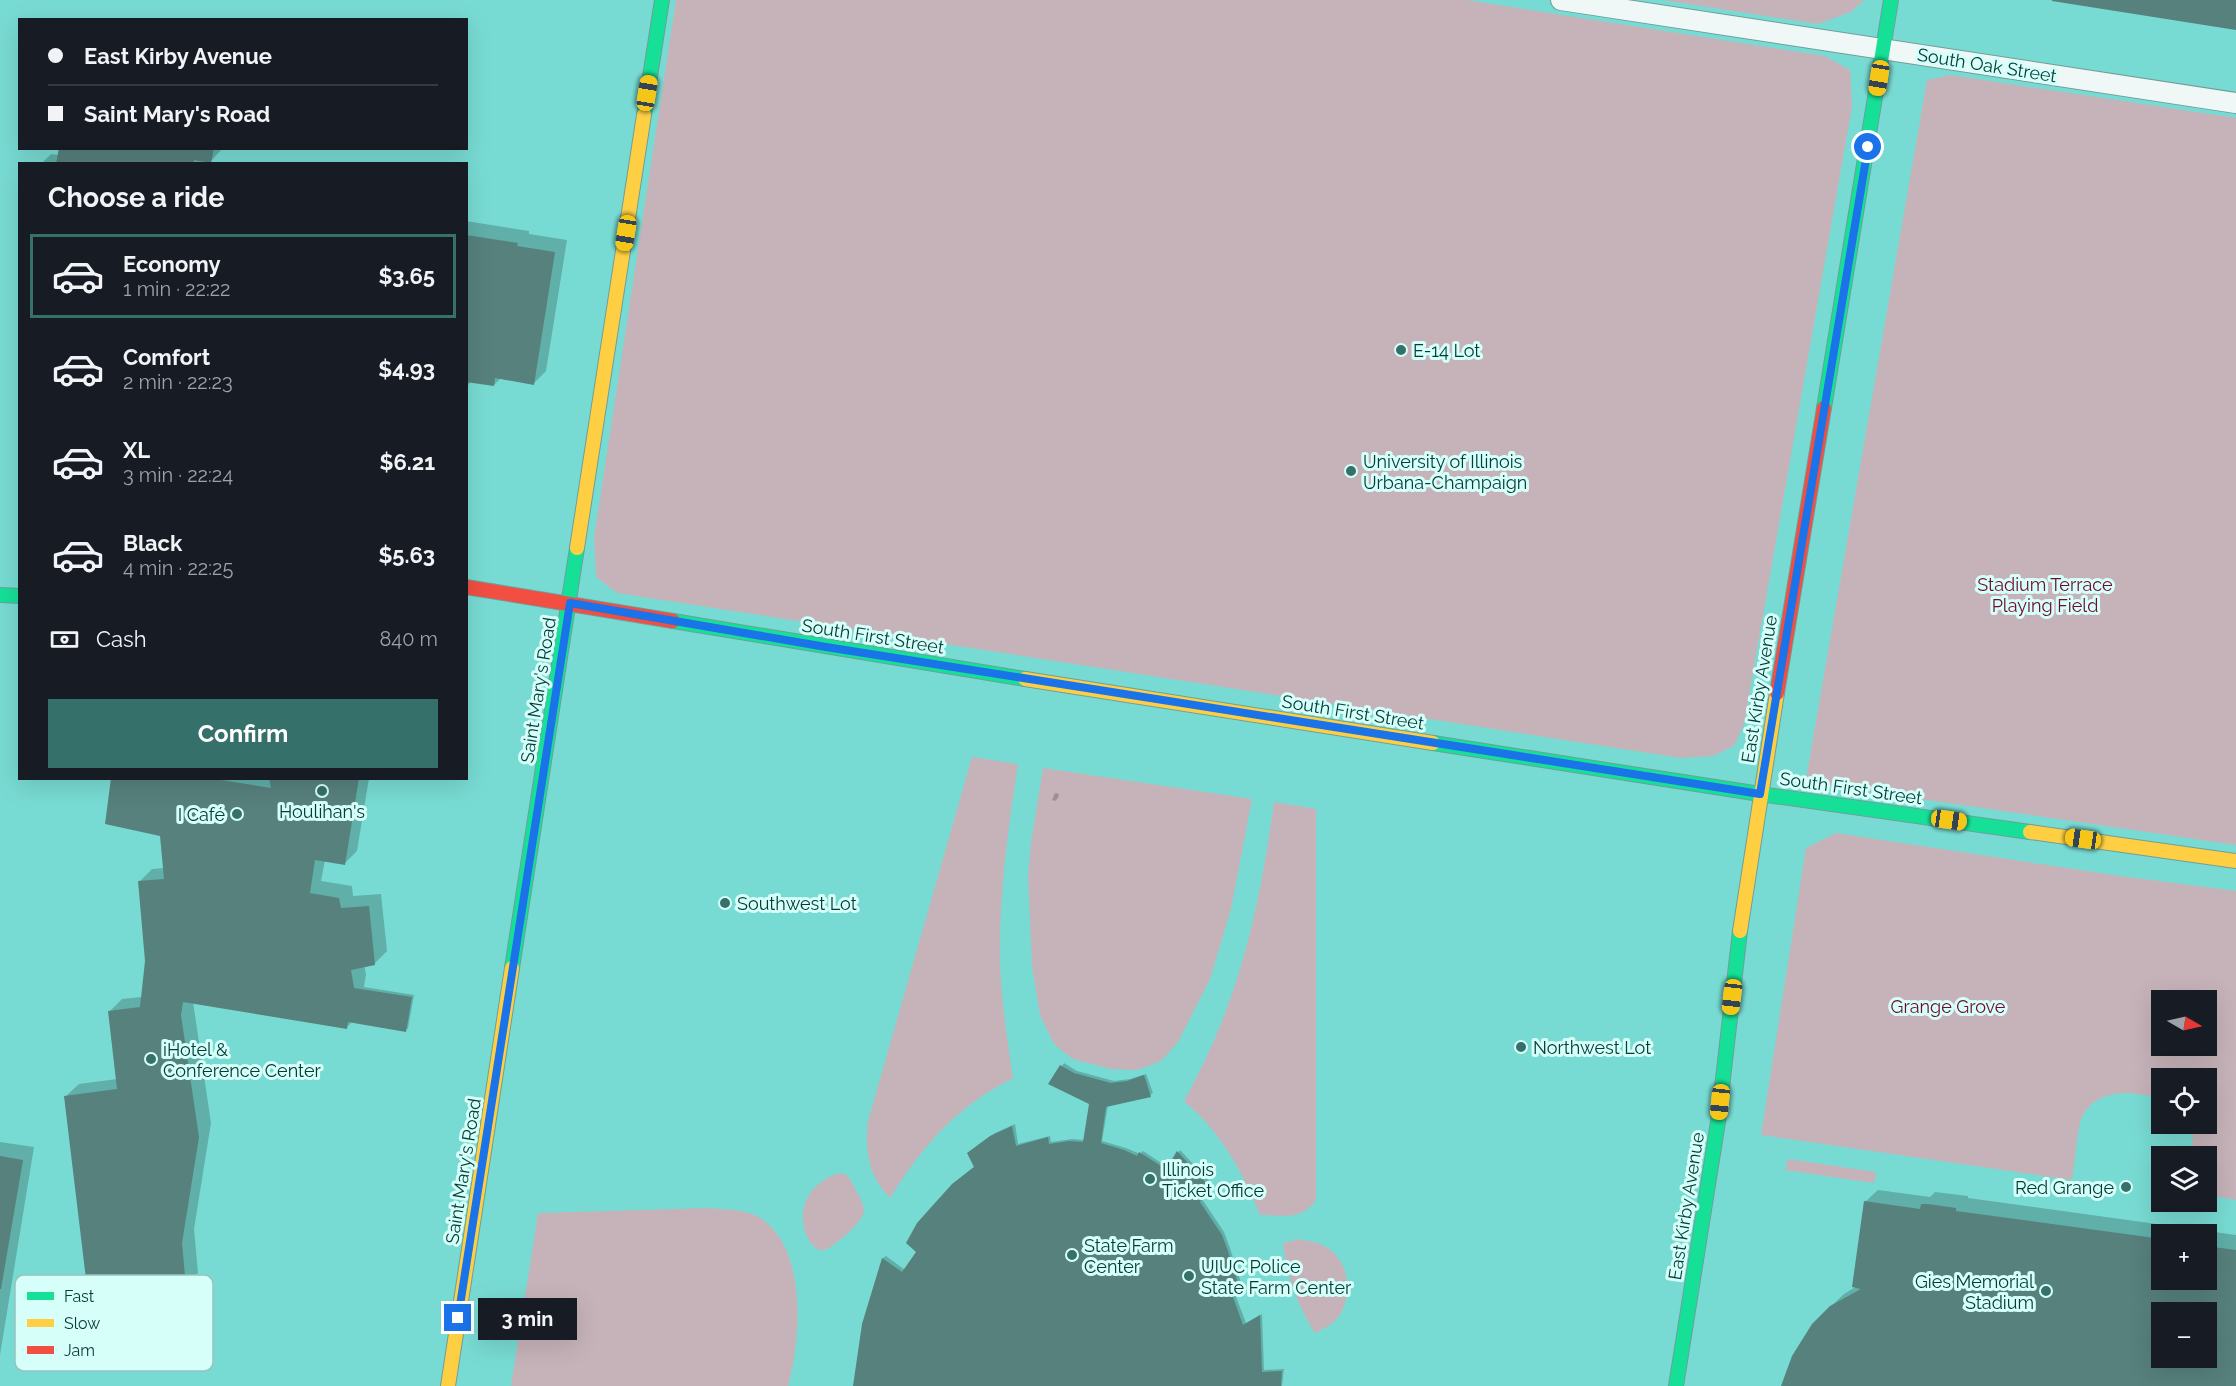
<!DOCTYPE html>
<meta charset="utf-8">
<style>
body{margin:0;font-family:Raleway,sans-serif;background:#20242c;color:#f1f3f6;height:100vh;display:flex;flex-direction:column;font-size:22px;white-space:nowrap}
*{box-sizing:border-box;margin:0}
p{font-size:20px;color:#9ea1a6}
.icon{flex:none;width:33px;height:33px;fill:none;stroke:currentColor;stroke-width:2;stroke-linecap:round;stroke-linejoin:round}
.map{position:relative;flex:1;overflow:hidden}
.details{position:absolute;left:18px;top:162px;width:450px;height:618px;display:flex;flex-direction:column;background:#171b24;border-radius:0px;box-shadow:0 6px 24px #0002}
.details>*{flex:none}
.top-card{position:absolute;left:18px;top:18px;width:450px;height:132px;border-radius:0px;box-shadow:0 6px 24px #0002;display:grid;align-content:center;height:132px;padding:0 30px;background:#171b24}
.needle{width:39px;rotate:99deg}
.fabs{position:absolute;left:2151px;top:990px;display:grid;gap:12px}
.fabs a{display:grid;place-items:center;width:66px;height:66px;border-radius:0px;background:#171b24;box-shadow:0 6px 24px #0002;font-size:30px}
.end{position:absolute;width:27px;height:27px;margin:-14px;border:8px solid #1a73e8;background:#fff;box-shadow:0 0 0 3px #fff}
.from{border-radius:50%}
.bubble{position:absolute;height:42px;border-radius:0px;background:#171b24;box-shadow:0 6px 24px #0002;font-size:20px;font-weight:700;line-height:42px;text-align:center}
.car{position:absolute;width:18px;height:36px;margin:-18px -9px;border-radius:8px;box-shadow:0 0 4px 2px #0007;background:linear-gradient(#f5c518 24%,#345 0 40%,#f5c518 0 76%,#345 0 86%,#f5c518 0)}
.top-card b{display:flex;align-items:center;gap:21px;height:57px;font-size:22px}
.top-card b+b{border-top:2px solid #363941}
.top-card i{width:15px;height:15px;background:#f1f3f6}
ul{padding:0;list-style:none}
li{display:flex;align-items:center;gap:18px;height:84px;margin:0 12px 9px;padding:0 18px;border:3px solid transparent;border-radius:0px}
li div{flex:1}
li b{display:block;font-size:22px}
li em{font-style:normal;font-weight:700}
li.active{border-color:#36706b}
li>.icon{width:54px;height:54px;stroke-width:1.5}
h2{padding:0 30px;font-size:27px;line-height:72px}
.pay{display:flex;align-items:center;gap:15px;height:66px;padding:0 30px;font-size:22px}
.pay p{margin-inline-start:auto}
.primary-button{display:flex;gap:12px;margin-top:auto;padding:12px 30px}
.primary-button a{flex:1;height:69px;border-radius:0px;background:#36706b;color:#fff;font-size:24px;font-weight:700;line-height:69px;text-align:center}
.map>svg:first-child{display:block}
.built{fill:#78dbd3;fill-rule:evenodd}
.green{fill:#c6b3b9;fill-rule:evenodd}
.shadow{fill:#0003;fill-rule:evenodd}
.building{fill:#57817d;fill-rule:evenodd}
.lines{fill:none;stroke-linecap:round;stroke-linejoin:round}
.street-casing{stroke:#709e9a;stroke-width:22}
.fast-casing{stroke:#709e9a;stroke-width:16}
.slow-casing{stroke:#709e9a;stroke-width:16}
.jam-casing{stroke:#709e9a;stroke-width:16}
.street{stroke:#eff8f7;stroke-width:20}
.fast{stroke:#16e098;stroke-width:14}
.slow{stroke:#ffcf43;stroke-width:14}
.jam{stroke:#f24e42;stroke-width:14}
.route{stroke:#1a73e8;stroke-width:8}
.poi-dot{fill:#36706b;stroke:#d6fffa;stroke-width:2}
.labels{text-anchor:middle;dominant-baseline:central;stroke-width:6;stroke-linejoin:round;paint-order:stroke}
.street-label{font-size:18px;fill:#043b37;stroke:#d6fffa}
.poi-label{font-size:18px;fill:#043b37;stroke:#d6fffa;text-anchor:start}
.park-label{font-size:18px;fill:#720930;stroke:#d6fffa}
.key{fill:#d6fffa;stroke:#97c4c0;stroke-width:1.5}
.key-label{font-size:16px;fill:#043b37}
</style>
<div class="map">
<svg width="2236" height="1386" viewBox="0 0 2236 1386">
<rect width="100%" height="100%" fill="#92d1cb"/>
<!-- built -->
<path class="built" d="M0 0H2236V1386H0ZM20 20H466V148H20ZM20 164H466V778H20ZM2162 1000H2206V1046H2162ZM2162 1078H2206V1124H2162ZM2162 1156H2206V1202H2162ZM2162 1234H2206V1280H2162ZM2162 1312H2206V1358H2162Z"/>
<!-- green -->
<g class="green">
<path d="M676 0H1467L1825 56 1850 70 1852 106 1744 724 1734 746 1713 756 1681 758 617 593 596 577 594 538Z"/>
<path d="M1662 0H1864L1851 12 1818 24Z"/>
<path d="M1950 75 2236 118V845L1824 785 1806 779 1927 80Z"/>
<path d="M972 757 1018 764C1008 828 999 894 1000 960 1001 999 1007 1039 1013 1078 955 1108 924 1144 890 1198 869 1177 864 1151 868 1121Z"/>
<path d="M1043 768 1252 799 1231 909 1210 979 1178 1042 1161 1061 1137 1070 1110 1069 1073 1059 1062 1051 1053 1042 1040 1015 1032 966 1028 876 1031 842Z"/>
<path d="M1274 802 1316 809V1200C1301 1221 1283 1215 1260 1215 1242 1171 1221 1132 1184 1101 1239 1002 1259 912 1274 802Z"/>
<path d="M1836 833 2120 876 2236 891V1200L2207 1195 2206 1156H2190L2193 1138 2190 1124H2206V1078H2162L2161 1099C2134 1090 2090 1087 2080 1123 2076 1141 2075 1162 2072 1180L1761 1135 1806 848ZM2162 1000H2206V1046H2162Z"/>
<path d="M1788 1159 1876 1172 1874 1183 1785 1170Z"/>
<path d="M841 1173 848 1176C852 1183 865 1204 864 1211 863 1223 832 1248 822 1251 814 1248 809 1242 806 1234 796 1205 812 1180 841 1173Z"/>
<path d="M709 1208C724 1210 746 1209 759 1217 808 1247 801 1340 788 1386H511L538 1213Z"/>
<path d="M1299 1239C1308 1241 1317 1242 1326 1247 1349 1260 1354 1296 1338 1317 1333 1325 1323 1329 1315 1333 1297 1304 1287 1277 1283 1243Z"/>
</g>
<!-- shadow -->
<g class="shadow">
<path d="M60 148H223L211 161 204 160 203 164H41L51 154 59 155Z"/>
<path d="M466 221 529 231V234L567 240 546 371 534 383 501 378 494 385 471 381 466 388Z"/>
<path d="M113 778H369L357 851 345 863 325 860 321 881 352 886 353 896 381 894 387 951 374 964 364 965 366 974 364 987 414 995 408 1028 406 1030 353 1021 346 1028 193 1002 211 1123 194 1229 198 1273 185 1285 66 1096 79 1084 117 1079 109 1012 122 999 142 997 146 961 140 881 152 869 164 868 161 835Z"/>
<path d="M1055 793 1059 794 1058 798 1055 801 1052 800Z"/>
<path d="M1064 1063 1077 1071 1114 1081 1130 1079 1146 1074 1153 1093 1150 1095 1108 1105 1102 1141 1126 1148 1140 1154 1143 1151 1169 1168 1180 1150 1210 1182 1202 1199 1224 1232 1230 1248 1243 1289 1235 1294 1246 1323 1262 1314 1264 1370 1284 1369 1282 1386H855L867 1309 883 1258 886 1256 905 1270 965 1174 975 1166 972 1151 995 1133 1015 1124 1018 1144 1050 1136 1051 1142 1072 1139 1085 1140 1091 1103 1050 1083Z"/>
<path d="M0 1142 34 1147 0 1355Z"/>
<path d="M1878 1190 1930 1197 1935 1192 1968 1196V1198L2236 1235V1386H1783L1821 1316 1844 1294 1857 1286 1865 1202ZM2162 1234H2206V1280H2162ZM2162 1312H2206V1358H2162Z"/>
</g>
<!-- building -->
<g class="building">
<path d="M2052 0H2236V30L2052 1Z"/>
<path d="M59 148H214L211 163 194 160 193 164H56Z"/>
<path d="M466 235 518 243 517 246 555 252 534 385 495 378 494 386 466 382Z"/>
<path d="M111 778H209L271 788 269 778H359L345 865 315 860 310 893 339 898 341 908 369 906 375 965 351 970 354 988 412 997 406 1032 348 1022 347 1029 183 1002 181 1015 199 1137 182 1243 186 1287 88 1296 64 1096 117 1089 108 1011 140 1007 145 961 138 881 164 879 160 836 105 824Z"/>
<path d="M1060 1065 1074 1073 1111 1083 1127 1081 1144 1075 1151 1097 1106 1107 1101 1143 1124 1150 1137 1156 1139 1152 1166 1169 1177 1151 1208 1185 1200 1202 1222 1235 1228 1251 1241 1293 1233 1297 1243 1325 1260 1315 1262 1372 1282 1371 1281 1386H853L862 1324 882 1258 902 1272 916 1252 906 1243 917 1223 952 1184 974 1167 967 1153 990 1136 1012 1126 1016 1146 1048 1137 1049 1144 1069 1141 1083 1142 1089 1104 1048 1084Z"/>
<path d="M0 1156 23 1160 1 1289H0Z"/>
<path d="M1864 1201 1920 1209 1921 1204H1928L1956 1208V1211L2162 1239V1280H2206V1246L2236 1250V1386H1781L1792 1356 1812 1324 1830 1306 1861 1289 1852 1287ZM2162 1312H2206V1358H2162Z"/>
</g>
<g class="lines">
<defs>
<path id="street" d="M1561 0 2236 103"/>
<g id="fast">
<path d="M644 115 662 0"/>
<path d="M1824 408 1891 0"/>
<path d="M0 595 20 596"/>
<path d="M673 621 1025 679"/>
<path d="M1433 743 1760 794 2030 832"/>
<path d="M512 968 577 548"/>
<path d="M1676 1386 1718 1122 1740 931"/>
</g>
<g id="slow">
<path d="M577 548 644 115"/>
<path d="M1025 679 1433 743"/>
<path d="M2030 832 2236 861"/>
<path d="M1740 931 1777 693"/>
<path d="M448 1386 512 968"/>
</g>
<g id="jam">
<path d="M466 587 673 621"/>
<path d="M1777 693 1824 408"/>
</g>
</defs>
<!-- street casing -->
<use href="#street" class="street-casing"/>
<!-- fast casing -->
<use href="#fast" class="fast-casing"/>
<!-- slow casing -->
<use href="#slow" class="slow-casing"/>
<!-- jam casing -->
<use href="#jam" class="jam-casing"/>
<!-- street -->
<use href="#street" class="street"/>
<!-- fast -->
<use href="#fast" class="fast"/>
<!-- slow -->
<use href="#slow" class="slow"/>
<!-- jam -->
<use href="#jam" class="jam"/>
</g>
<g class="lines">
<!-- route -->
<path class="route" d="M458 1318 570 603 826 647 1760 794 1868 147"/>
</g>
<!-- markers -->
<g class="poi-dot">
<circle cx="1401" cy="350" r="6"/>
<circle cx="1351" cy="471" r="6"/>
<circle cx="322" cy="791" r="6"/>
<circle cx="237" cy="814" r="6"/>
<circle cx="725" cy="903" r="6"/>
<circle cx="1521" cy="1047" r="6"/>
<circle cx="151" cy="1059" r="6"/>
<circle cx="1150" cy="1179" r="6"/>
<circle cx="2126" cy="1187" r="6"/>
<circle cx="1072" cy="1255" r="6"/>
<circle cx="1189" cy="1276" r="6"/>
<circle cx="2046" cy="1291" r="6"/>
</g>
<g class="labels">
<!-- street labels -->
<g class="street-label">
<text transform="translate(1987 65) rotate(9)">South Oak Street</text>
<text transform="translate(873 636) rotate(9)">South First Street</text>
<text transform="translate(1759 689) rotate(-81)">East Kirby Avenue</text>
<text transform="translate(538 690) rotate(-81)">Saint Mary's Road</text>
<text transform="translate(1353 712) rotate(9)">South First Street</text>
<text transform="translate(1851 788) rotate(8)">South First Street</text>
<text transform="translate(463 1171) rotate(-81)">Saint Mary's Road</text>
<text transform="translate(1686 1206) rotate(-81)">East Kirby Avenue</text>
</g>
<!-- poi labels -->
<g class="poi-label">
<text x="1413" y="350">E-14 Lot</text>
<text x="1363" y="461">University of Illinois<tspan x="1363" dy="21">Urbana-Champaign</tspan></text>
<text x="322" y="811" text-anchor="middle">Houlihan's</text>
<text x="225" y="814" text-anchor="end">I Café</text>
<text x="737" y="903">Southwest Lot</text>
<text x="1533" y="1047">Northwest Lot</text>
<text x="163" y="1049">iHotel &amp;<tspan x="163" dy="21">Conference Center</tspan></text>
<text x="1162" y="1169">Illinois<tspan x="1162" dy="21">Ticket Office</tspan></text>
<text x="2114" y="1187" text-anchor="end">Red Grange</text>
<text x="1084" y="1245">State Farm<tspan x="1084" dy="21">Center</tspan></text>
<text x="1201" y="1266">UIUC Police<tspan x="1201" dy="21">State Farm Center</tspan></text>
<text x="2034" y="1281" text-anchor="end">Gies Memorial<tspan x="2034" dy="21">Stadium</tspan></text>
</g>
<!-- park labels -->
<g class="park-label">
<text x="2045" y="584">Stadium Terrace<tspan x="2045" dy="21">Playing Field</tspan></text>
<text x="1948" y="1006">Grange Grove</text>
</g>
</g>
<!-- legend -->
<rect x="15" y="1275" width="198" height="96" rx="9" class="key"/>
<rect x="27" y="1292" width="27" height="8" fill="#16e098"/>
<rect x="27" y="1319" width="27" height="8" fill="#ffcf43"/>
<rect x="27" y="1346" width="27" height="8" fill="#f24e42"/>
<g class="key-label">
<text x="64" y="1302">Fast</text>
<text x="64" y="1329">Slow</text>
<text x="64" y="1356">Jam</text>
</g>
</svg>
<div class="fabs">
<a><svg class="needle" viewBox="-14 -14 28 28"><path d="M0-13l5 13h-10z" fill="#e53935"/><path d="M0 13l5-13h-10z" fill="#9ea1a6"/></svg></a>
<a><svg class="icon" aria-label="locate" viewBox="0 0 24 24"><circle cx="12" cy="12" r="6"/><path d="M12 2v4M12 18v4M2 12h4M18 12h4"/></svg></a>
<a><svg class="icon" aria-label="layers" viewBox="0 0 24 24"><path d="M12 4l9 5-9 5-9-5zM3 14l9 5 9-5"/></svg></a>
<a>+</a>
<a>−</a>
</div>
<i class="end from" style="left:1868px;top:147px"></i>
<i class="end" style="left:458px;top:1318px"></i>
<div class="bubble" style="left:478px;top:1298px;width:99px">3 min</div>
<i class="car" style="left:1879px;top:78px;rotate:189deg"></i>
<i class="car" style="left:647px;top:93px;rotate:9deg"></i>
<i class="car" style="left:626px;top:233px;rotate:189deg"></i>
<i class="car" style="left:1949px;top:820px;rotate:98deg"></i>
<i class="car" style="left:2083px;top:839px;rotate:278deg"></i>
<i class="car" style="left:1732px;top:997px;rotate:187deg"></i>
<i class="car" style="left:1720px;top:1102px;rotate:186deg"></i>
<div class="top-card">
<b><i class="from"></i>East Kirby Avenue</b>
<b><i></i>Saint Mary's Road</b>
</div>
<section class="details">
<h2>Choose a ride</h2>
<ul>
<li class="active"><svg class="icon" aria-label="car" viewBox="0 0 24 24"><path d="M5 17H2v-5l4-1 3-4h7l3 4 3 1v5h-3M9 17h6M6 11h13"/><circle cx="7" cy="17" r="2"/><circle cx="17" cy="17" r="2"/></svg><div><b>Economy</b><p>1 min · 22:22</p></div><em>$3.65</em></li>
<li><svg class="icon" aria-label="car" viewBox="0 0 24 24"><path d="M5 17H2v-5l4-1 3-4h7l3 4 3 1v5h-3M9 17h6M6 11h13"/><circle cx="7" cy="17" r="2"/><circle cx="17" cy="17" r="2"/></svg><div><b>Comfort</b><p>2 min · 22:23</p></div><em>$4.93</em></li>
<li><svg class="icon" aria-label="car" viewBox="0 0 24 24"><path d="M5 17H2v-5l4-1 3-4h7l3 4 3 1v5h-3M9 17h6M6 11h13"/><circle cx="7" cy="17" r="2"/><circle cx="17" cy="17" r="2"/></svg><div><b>XL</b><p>3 min · 22:24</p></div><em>$6.21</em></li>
<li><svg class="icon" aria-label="car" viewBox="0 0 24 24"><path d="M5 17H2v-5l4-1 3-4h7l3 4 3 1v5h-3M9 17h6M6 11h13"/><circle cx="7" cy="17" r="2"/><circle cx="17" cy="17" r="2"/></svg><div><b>Black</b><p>4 min · 22:25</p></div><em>$5.63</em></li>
</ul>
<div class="pay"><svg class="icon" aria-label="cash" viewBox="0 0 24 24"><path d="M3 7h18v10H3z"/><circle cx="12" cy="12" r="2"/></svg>Cash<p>840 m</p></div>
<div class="primary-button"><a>Confirm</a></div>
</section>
</div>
